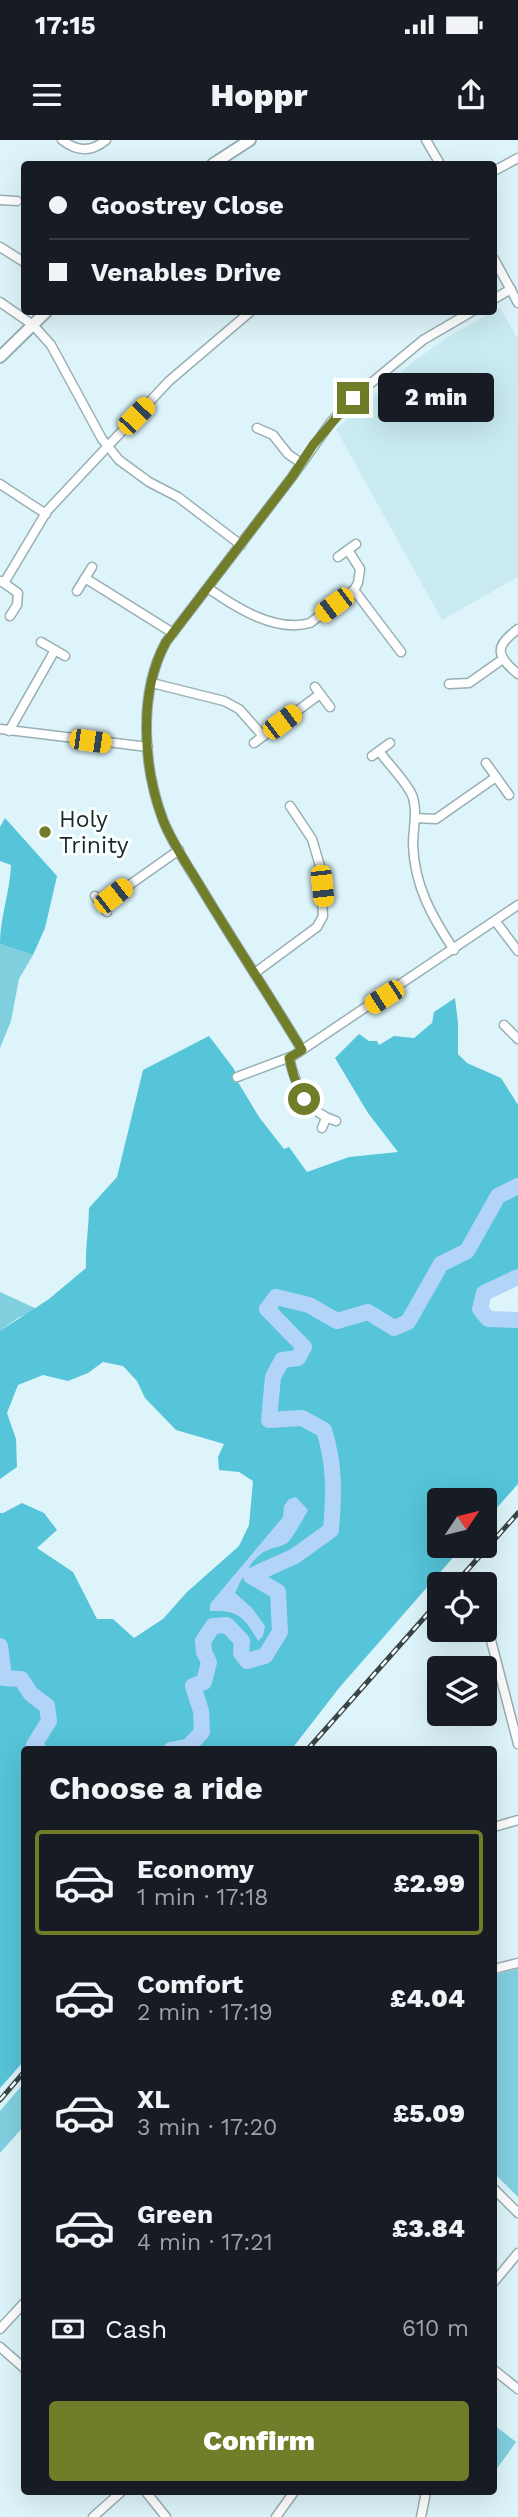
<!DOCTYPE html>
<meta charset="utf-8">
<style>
body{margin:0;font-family:"Work Sans",sans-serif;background:#20242c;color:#f1f3f6;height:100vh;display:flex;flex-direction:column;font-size:26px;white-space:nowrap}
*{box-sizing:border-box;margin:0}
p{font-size:23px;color:#9ea1a6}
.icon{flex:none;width:38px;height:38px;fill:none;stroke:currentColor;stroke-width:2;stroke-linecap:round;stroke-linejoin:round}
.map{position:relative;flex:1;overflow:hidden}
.details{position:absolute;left:21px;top:1606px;width:476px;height:749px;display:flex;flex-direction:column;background:#171b24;border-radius:7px;box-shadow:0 7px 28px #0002}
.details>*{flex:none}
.hud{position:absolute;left:21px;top:21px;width:476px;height:154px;border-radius:7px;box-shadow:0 7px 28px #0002;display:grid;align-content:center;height:154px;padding:0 28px;background:#171b24}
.needle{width:46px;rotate:55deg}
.controls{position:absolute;left:427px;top:1348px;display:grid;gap:14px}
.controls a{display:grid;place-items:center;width:70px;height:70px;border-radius:7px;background:#171b24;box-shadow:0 7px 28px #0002;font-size:35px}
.end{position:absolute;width:32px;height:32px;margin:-16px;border:9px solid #727d29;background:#fff;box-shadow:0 0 0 4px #fff}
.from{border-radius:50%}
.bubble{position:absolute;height:49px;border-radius:7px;background:#171b24;box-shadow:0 7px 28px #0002;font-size:23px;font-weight:800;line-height:49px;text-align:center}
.car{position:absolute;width:21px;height:42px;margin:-21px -10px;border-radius:9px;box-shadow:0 0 5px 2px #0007;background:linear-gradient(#f5c518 24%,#345 0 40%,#f5c518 0 76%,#345 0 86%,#f5c518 0)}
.hud b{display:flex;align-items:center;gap:24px;height:66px;font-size:26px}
.hud b+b{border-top:2px solid #363941}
.hud i{width:18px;height:18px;background:#f1f3f6}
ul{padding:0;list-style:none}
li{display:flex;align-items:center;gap:21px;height:105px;margin:0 14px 10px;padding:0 14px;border:4px solid transparent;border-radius:7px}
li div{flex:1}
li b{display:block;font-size:26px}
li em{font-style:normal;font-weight:800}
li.current{border-color:#727d29}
li>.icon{width:63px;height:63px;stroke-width:1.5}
h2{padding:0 28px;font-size:32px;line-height:84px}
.pay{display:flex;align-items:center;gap:18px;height:77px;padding:0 28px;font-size:26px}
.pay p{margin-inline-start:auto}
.primary-button{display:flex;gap:14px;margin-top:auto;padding:14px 28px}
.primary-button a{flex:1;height:80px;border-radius:7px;background:#727d29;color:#fff;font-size:28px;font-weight:800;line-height:80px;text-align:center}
.status{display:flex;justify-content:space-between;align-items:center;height:49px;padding:0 35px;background:#171b24;direction:ltr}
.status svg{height:19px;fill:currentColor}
header{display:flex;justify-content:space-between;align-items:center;height:91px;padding:0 28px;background:#171b24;font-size:32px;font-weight:800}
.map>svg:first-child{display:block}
.built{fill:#c9eaf1}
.green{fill:#81d0e0}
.forest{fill:#56c4d9}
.water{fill:#b2d4f8}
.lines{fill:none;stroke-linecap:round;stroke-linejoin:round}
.river{stroke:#b2d4f8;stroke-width:16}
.street-casing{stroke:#98afb4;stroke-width:11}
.secondary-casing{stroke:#98afb4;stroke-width:14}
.street{stroke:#fff;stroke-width:8}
.secondary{stroke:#fff;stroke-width:10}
.rail-casing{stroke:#3a4547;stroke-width:5}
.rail{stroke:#f9feff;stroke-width:2.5;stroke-dasharray:8;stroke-linecap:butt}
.route{stroke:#727d29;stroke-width:9}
.poi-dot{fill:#727d29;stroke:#f9feff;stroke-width:2.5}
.labels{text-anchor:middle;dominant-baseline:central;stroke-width:6;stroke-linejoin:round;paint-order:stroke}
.poi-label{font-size:23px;fill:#1e2729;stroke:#f9feff;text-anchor:start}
</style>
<div class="status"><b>17:15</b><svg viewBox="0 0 49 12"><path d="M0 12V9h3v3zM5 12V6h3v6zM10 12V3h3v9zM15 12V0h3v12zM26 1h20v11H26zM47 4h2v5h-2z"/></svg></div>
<header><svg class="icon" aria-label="menu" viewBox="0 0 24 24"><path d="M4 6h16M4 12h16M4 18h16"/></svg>Hoppr<svg class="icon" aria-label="share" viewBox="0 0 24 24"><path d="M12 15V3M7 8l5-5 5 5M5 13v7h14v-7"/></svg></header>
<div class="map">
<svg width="518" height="2377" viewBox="0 0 518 2377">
<rect width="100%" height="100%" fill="#ddf5fa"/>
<!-- built -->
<path class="built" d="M500 168 518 199V437L442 480 336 289 413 222 446 198Z"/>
<!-- green -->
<g class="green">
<path d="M0 804 33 815 19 839 11 881 0 908Z"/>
<path d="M0 1152 37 1169 18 1178 0 1191Z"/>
<path d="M518 1829V2057L494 2033V1835Z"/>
<path d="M24 1943V1986L0 2013V1971Z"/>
<path d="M494 2285 516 2302 496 2330 494 2339Z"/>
</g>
<!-- forest -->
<g class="forest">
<path d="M5 678 57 736 45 788 33 815 0 804C0 777 10 752 11 725L0 721V687Z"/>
<path d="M455 858 458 883V914L467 923 501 938 518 965V1137L484 1153 480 1169 488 1179 518 1180V1344L485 1381V1360H439V1405H464L339 1548 291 1610H24V1921L0 1948V1373H3L22 1363 44 1373 57 1390 37 1408 73 1432 97 1479H113L134 1498 163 1479 187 1452 239 1406 249 1385 253 1341 239 1332 219 1330 218 1317 224 1304 176 1290 145 1258 137 1241 123 1226 103 1222 88 1233 68 1241 43 1235 18 1245 7 1273 16 1299 17 1327 0 1339V1191L49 1159 86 1128C85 1108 89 1088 89 1068L117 1037 143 930 209 896 234 929 238 942 259 977 284 1009 289 1007 307 1032 349 1017 398 1012 368 973 335 918 359 894 369 901H377L379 905 394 896 414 898 432 883 434 872Z"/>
</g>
<!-- water -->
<path class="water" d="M296 1357 308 1370C305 1376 292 1399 288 1402 282 1407 274 1407 268 1410 252 1416 242 1439 235 1453L252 1468 265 1486 263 1496 258 1501C244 1476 238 1470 210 1471V1464L283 1377 284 1366 289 1359Z"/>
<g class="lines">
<!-- river -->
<g class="river">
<path d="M518 1137 484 1153 480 1169 488 1179 518 1180"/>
<path d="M0 1506 4 1538 21 1539 31 1554 47 1566 49 1581 34 1605 39 1610"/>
<path d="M171 1610 188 1607 202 1592 201 1571 193 1546 204 1542 209 1522 204 1512 203 1501 213 1486 227 1485 242 1501 241 1513 247 1521 265 1516 280 1492 278 1452 251 1436 295 1416 331 1390C334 1354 335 1325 324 1290L302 1278 269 1280 273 1237 282 1220 298 1218 304 1207 267 1169 276 1157 309 1165 337 1181 368 1172 394 1188 408 1182 441 1124 467 1111 498 1056 518 1046"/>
</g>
<defs>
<g id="street">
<path d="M62 0C77 12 92 12 106 0"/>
<path d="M426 0 440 24"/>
<path d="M494 31 518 18"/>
<path d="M0 60 17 61"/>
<path d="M0 107 24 122"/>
<path d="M494 119 518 163"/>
<path d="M494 159 511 149"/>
<path d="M0 162 33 185 51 205 102 299 119 320 149 342 178 357 241 405"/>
<path d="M257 288 273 295 288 314 301 323"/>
<path d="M0 344 46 374"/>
<path d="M338 417 356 404"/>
<path d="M85 438 173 493"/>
<path d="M1 441 18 453 17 465 10 476"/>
<path d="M4 443 47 371 169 241 250 172"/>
<path d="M208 448C235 467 275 493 310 483L354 450 358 443 360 429 348 410"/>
<path d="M354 450 401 512"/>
<path d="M77 451 92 427"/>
<path d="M518 489C495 506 495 515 518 534"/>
<path d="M41 502 65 516"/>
<path d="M152 543 224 561 239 569 263 596"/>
<path d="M449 544 469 543 503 519"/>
<path d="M315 547 330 567"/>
<path d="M0 589 148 607"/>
<path d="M9 591 55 510"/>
<path d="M254 603 320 554"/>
<path d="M379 611C389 625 405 640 412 655 418 670 413 689 413 704 414 745 432 777 454 810"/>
<path d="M372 616 390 603"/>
<path d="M486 623 509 655"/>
<path d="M415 678 436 679 496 637"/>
<path d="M95 756 107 772"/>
<path d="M101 765 179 710"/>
<path d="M496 782 518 811"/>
<path d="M256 832 317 787 323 776 320 726 312 699 290 666"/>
<path d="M504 885 518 899"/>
<path d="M302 910C269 855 233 801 200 746 187 725 172 703 163 680 143 627 138 553 166 502L292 337 331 282 353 258 423 200 471 172"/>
<path d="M289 918C296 946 306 972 336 981"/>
<path d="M237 937 293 916 518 765"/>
<path d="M322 988 326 978"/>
<path d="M487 1485 518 1604"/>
<path d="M494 1687 518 1680"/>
<path d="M494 1829 518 1823"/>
<path d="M494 2049 518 2073"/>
<path d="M494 2142 518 2113"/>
<path d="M0 2189 24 2163"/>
<path d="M0 2207 24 2228"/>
<path d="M494 2230 518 2249"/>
<path d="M146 2352 166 2377"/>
<path d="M93 2377 121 2352"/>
<path d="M276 2377 294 2352"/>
<path d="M421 2377 426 2352"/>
</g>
<g id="secondary">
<path d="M213 24 250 0"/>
<path d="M0 217 46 172"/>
</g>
</defs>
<!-- street casing -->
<use href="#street" class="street-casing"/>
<!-- secondary casing -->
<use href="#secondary" class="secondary-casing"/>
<!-- street -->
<use href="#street" class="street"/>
<!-- secondary -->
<use href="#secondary" class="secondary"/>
<defs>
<g id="rail">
<path d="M455 1444 518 1373"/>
<path d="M307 1610 439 1461"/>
<path d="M0 1960 24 1932"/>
</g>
</defs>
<!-- rail casing -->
<use href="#rail" class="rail-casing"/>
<!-- rail -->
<use href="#rail" class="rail"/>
</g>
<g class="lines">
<!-- route -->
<path class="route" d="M304 959 294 937 289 918 302 910C269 855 233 801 200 746 187 724 172 703 163 680 143 627 138 553 166 502L292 337 313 305 353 258"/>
</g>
<!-- markers -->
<circle class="poi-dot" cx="45" cy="692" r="7"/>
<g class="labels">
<!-- poi labels -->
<g class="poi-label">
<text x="59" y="679">Holy<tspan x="59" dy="26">Trinity</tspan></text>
</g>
</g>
</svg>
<div class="controls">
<a><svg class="needle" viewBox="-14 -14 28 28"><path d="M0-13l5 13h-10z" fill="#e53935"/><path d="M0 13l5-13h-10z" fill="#9ea1a6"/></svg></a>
<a><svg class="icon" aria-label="locate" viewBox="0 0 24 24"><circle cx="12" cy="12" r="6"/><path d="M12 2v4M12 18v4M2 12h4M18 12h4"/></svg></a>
<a><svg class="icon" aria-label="layers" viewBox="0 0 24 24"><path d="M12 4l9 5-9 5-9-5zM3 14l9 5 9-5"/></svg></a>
</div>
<i class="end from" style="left:304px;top:959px"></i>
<i class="end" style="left:353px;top:258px"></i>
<div class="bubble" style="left:378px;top:233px;width:116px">2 min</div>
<i class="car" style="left:136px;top:276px;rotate:44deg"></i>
<i class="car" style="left:334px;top:465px;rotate:233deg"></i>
<i class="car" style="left:282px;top:582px;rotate:53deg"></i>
<i class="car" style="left:90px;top:601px;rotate:98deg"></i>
<i class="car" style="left:322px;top:746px;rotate:174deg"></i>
<i class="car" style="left:113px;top:756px;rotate:52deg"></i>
<i class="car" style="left:384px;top:857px;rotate:237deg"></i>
<div class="hud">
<b><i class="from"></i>Goostrey Close</b>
<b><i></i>Venables Drive</b>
</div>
<section class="details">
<h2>Choose a ride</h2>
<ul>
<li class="current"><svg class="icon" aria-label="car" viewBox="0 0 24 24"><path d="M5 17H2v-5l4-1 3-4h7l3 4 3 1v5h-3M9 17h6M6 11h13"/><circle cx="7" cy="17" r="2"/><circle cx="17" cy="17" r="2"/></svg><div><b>Economy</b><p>1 min · 17:18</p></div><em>£2.99</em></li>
<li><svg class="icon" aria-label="car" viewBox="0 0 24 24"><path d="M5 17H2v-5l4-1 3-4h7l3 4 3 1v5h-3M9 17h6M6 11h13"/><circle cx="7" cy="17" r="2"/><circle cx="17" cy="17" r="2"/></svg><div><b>Comfort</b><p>2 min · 17:19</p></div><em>£4.04</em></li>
<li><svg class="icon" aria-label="car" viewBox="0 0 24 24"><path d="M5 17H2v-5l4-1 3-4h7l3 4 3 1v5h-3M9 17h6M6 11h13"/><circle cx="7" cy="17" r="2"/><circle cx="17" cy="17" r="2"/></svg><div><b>XL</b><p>3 min · 17:20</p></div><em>£5.09</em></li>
<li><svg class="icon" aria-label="car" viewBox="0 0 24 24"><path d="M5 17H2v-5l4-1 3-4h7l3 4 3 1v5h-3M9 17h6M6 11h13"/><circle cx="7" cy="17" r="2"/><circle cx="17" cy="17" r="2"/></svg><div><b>Green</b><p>4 min · 17:21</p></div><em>£3.84</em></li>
</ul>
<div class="pay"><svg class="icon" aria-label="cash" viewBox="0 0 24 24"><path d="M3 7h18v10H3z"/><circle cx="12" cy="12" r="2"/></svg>Cash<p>610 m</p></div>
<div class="primary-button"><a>Confirm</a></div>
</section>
</div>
